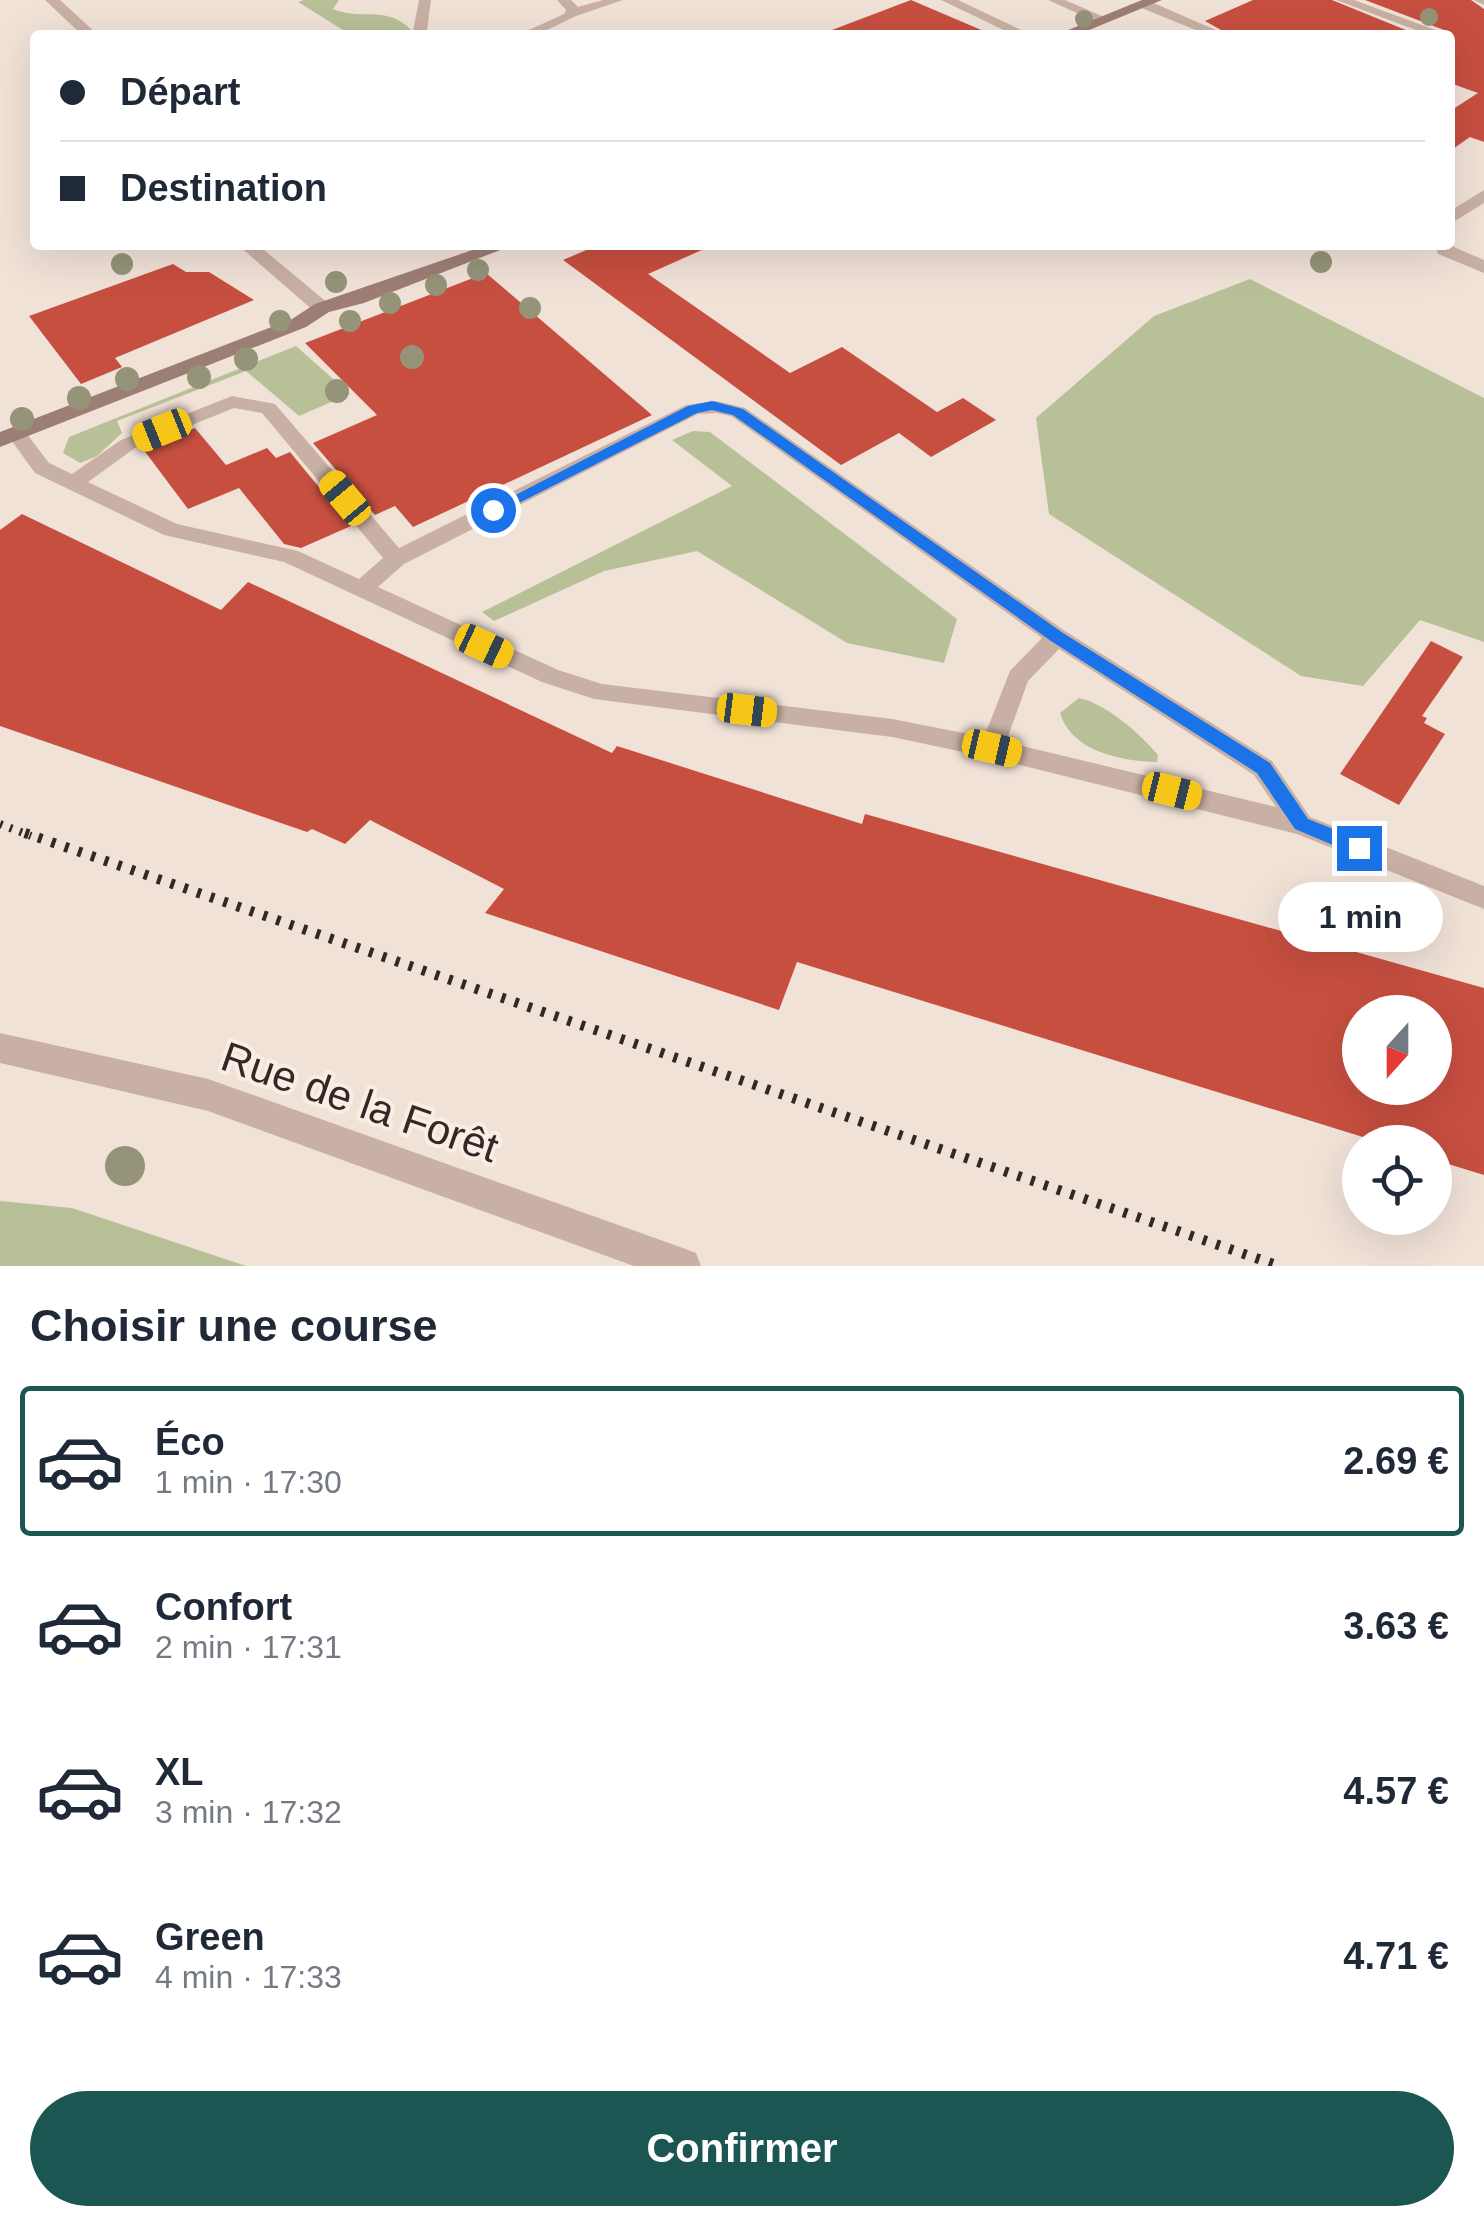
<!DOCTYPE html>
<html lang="fr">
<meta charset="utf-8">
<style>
body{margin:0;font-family:Arial,sans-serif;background:#f6f6f7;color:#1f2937;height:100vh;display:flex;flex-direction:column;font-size:38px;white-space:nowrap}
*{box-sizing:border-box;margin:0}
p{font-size:32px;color:#747a83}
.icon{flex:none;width:55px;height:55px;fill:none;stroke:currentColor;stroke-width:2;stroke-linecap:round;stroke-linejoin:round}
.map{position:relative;height:1266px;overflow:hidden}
.side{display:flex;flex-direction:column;background:#fff;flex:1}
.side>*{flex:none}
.hud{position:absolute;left:30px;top:30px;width:1425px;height:220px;border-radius:10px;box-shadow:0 10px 40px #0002;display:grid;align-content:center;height:220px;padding:0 30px;background:#fff}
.needle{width:65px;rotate:201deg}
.tools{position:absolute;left:1342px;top:995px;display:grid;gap:20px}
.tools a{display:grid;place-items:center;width:110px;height:110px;border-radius:50%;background:#fff;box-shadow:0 10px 40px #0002;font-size:50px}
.end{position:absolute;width:45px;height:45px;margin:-22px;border:12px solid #1a73e8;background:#fff;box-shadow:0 0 0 5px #fff}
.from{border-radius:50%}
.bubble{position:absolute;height:70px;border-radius:35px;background:#fff;box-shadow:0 10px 40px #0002;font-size:32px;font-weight:700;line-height:70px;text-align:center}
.car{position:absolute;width:30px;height:60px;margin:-30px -15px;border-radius:12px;box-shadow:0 0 8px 2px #0007;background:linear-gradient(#f5c518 24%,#345 0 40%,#f5c518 0 76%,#345 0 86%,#f5c518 0)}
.hud b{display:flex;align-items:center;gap:35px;height:95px;font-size:38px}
.hud b+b{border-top:2px solid #e0e1e3}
.hud i{width:25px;height:25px;background:#1f2937}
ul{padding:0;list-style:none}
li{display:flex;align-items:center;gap:30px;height:150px;margin:0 20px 15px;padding:0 10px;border:5px solid transparent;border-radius:10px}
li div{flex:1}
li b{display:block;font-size:38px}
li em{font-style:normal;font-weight:700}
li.on{border-color:#1b5652}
li>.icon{width:90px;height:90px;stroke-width:1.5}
h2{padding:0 30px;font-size:45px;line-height:120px}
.action{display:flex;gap:20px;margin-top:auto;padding:20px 30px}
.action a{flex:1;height:115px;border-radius:60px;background:#1b5652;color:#fff;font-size:40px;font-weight:700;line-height:115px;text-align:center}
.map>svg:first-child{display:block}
.green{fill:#b8c098}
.building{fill:#c74f40;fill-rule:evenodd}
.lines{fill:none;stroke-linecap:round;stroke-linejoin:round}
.lane{fill:#c9b0a4;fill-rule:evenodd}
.street{fill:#c9b0a4;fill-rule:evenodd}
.secondary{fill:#9d7e75;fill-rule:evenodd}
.rail-far1{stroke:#342826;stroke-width:8;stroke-dasharray:2.5 8;stroke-linecap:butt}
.rail{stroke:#342826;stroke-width:10;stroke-dasharray:4 10;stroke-linecap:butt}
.tree{fill:#959378}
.route{fill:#1a73e8}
.labels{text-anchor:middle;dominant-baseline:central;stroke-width:8;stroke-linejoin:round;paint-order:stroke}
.near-street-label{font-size:42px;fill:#342826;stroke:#f9ede4}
</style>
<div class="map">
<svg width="1484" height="1266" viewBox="0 0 1484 1266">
<rect width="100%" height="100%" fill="#f1e2d8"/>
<!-- green -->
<g class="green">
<path d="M304 0H339L333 9C364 22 388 2 416 35H351L298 2Z"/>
<path d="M1250 279 1484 398V642L1420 620 1363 686 1301 676 1049 514 1036 418 1154 316Z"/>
<path d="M296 346 350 394 299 416 246 371 117 421 122 433 97 456 80 463 63 453 69 437Z"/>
<path d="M693 431 710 432 957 619 944 663 847 643 697 551 604 571 494 621 482 612 732 486 672 440Z"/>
<path d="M1079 698C1107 704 1140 734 1158 755L1157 762C1121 761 1072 752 1060 713Z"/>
<path d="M0 1201 72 1208 246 1266H0Z"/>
</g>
<!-- building -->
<g class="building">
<path d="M911 0 993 35H825L824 33Z"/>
<path d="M1253 0H1332L1418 35H1230L1205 21Z"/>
<path d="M1365 0H1471L1484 9V142L1470 137 1450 151V111L1478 93 1450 83 1452 33Z"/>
<path d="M598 245H713L648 274 790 373 842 347 937 412 963 398 996 420 931 457 899 433 841 465 563 260Z"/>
<path d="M173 264 186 272H209L254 300 115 358 122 367 81 384 29 316Z"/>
<path d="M486 273 652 415 413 527 395 506 375 515 313 443 377 415 305 343Z"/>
<path d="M195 428 226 465 267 448 276 458 290 452 351 526 301 548 284 544 239 488 188 509 143 449Z"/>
<path d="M22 514 221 610 248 582 612 753 617 746 862 824 865 814 1484 988V1175L1435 1160V1142H1379L797 962 779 1010 485 913 504 889 370 820 345 844 312 829 307 832 0 726V530ZM1360 1012H1435V1088H1360Z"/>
<path d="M1431 641 1463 657 1422 716 1427 718 1424 723 1445 734 1399 805 1340 774Z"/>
</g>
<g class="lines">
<!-- lane -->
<g class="lane">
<path d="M419 0H431L427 30 431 35H416L413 31Z"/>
<path d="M557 0H571L578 7 603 0H623L576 16 537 35H518L564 14 566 10Z"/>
<path d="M941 0H958L1032 35H1014Z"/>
<path d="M1048 0H1065L1111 20 1099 23Z"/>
<path d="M1336 0H1354L1449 35H1429Z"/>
<path d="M1139 1H1149L1227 35H1208L1139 7Z"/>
<path d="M232 396 275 404 399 548 686 405 716 401 745 408 1065 631 1272 761 1310 817 1484 886V909L1297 834 992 758 892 737 594 699 542 682 284 562 164 535 35 473 6 433 16 427 23 429 49 463 72 474 121 440ZM234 408 262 413 383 558 359 579 298 551 177 524 88 482 135 448ZM716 413 731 416 1042 638 1010 671 984 737 892 719 602 684 558 670 378 587 404 564 698 414ZM1059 649 1254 775 1276 807 1006 742 1028 681Z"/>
</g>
<!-- street -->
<g class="street">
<path d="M45 0H60L98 35H82Z"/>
<path d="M1474 0H1484V5Z"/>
<path d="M1484 190V203L1450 224V211Z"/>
<path d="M1451 241 1454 247 1484 260V273L1438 254 1435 245H1450Z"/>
<path d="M238 245H258L329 304V312H315Z"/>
<path d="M0 1033 208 1079 683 1248 696 1253 701 1266H634L208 1111 0 1063Z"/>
</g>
<!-- secondary -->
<g class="secondary">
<path d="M1142 0H1162L1077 35H1056Z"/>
<path d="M487 245H513L364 303 329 312 306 327 0 447V432L292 319 315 304Z"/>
</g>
<!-- rail-far1 -->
<path class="rail-far1" d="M0 824 31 836"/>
<!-- rail -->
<path class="rail" d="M25 833 1279 1266"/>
</g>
<!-- trees -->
<g class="tree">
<circle cx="1429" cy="17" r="9"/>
<circle cx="1084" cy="19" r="9"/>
<circle cx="1321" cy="262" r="11"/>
<circle cx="122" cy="264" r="11"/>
<circle cx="478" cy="270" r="11"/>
<circle cx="336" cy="282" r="11"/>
<circle cx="436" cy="285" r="11"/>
<circle cx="390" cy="303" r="11"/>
<circle cx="530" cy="308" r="11"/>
<circle cx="280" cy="321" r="11"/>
<circle cx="350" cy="321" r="11"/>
<circle cx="412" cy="357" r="12"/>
<circle cx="246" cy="359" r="12"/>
<circle cx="199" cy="377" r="12"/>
<circle cx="127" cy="379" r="12"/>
<circle cx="337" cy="391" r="12"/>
<circle cx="79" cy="398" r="12"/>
<circle cx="22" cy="419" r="12"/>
<circle cx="125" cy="1166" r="20"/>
</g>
<!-- route -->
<path class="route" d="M712 401 743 409 1063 633 1270 763 1308 819 1366 842V853L1359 856 1295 829 1257 773 1051 641 733 415 712 410 697 413 499 513 486 510 688 406Z"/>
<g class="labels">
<!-- near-street labels -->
<g class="near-street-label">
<text transform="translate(360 1102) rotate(19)">Rue de la Forêt</text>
</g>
</g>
</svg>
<div class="tools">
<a><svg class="needle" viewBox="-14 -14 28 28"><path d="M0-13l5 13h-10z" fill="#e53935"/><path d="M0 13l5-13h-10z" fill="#747a83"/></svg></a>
<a><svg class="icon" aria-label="locate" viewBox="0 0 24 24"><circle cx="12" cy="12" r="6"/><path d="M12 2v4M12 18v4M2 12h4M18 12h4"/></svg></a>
</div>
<i class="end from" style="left:493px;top:510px"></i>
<i class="end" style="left:1359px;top:848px"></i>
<div class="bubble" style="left:1278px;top:882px;width:165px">1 min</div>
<i class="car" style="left:162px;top:430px;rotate:248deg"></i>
<i class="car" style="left:345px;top:498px;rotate:320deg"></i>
<i class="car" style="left:484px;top:646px;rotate:115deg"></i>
<i class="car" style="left:747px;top:710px;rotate:97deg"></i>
<i class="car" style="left:992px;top:748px;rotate:103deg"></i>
<i class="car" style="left:1172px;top:791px;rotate:104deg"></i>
<div class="hud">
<b><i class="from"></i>Départ</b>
<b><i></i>Destination</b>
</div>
</div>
<section class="side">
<h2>Choisir une course</h2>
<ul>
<li class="on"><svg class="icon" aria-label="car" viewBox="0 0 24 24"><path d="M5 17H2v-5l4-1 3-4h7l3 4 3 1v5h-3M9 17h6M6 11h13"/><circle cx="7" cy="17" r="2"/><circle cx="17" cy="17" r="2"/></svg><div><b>Éco</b><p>1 min · 17:30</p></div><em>2.69 €</em></li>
<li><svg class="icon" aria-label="car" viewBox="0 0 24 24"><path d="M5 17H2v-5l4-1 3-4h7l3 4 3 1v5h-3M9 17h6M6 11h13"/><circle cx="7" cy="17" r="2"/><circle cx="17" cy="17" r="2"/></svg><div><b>Confort</b><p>2 min · 17:31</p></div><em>3.63 €</em></li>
<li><svg class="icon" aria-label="car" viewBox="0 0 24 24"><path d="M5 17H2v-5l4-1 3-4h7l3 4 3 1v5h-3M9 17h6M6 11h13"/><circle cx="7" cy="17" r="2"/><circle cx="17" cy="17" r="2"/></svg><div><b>XL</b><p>3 min · 17:32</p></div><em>4.57 €</em></li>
<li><svg class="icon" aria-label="car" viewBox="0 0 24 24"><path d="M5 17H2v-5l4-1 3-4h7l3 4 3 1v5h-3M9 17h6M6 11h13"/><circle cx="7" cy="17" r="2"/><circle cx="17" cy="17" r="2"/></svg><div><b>Green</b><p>4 min · 17:33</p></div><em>4.71 €</em></li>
</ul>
<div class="action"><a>Confirmer</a></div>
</section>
